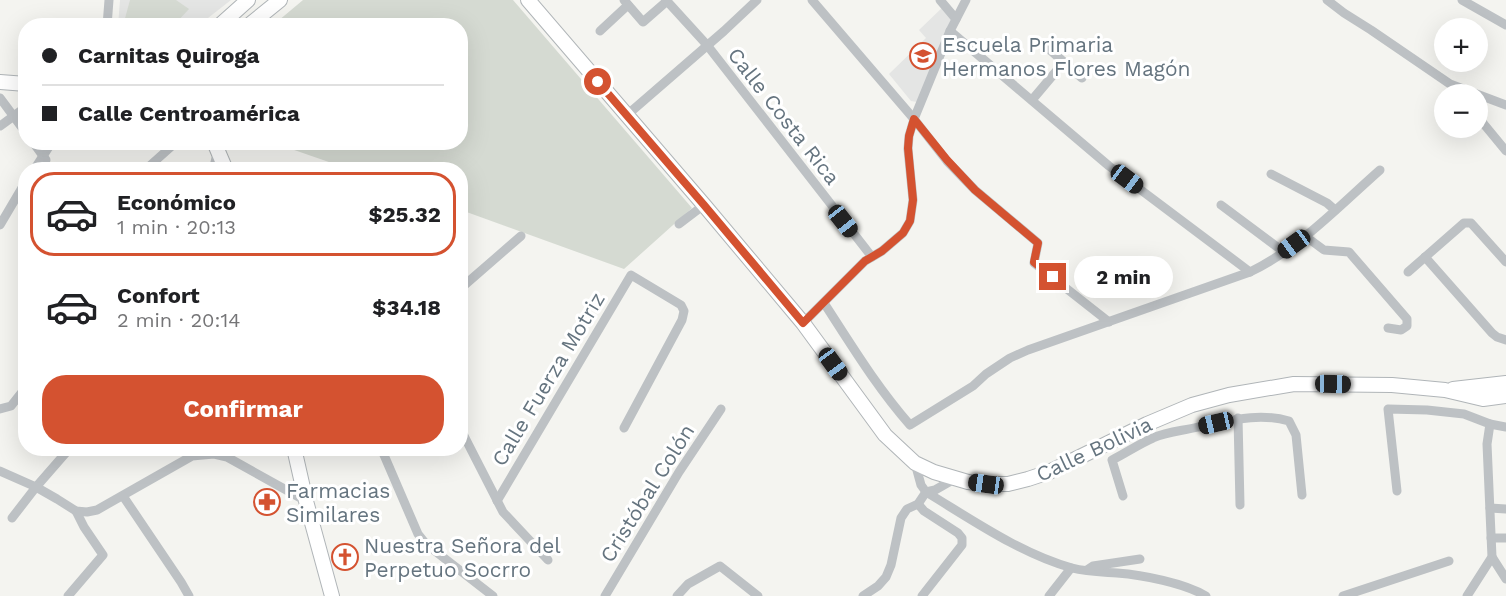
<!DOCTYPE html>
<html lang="es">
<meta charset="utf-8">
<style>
body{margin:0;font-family:"Work Sans",sans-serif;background:#f6f6f6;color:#202124;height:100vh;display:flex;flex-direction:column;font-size:22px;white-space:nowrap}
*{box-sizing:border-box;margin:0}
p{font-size:20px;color:#757577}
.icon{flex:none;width:33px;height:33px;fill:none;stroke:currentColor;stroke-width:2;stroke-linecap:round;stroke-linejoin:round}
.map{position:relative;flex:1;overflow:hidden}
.details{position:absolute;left:18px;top:162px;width:450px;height:294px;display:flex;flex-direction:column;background:#fff;border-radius:24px;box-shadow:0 6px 24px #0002}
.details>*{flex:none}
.guide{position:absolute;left:18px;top:18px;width:450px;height:132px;border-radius:24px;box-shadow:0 6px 24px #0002;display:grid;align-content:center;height:132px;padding:0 24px;background:#fff}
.controls{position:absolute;left:1434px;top:18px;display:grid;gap:12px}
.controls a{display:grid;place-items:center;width:54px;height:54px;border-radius:50%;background:#fff;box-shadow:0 6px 24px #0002;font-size:30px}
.end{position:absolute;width:27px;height:27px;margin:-14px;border:8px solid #d45230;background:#fff;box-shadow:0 0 0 3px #fff}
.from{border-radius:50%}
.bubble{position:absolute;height:42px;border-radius:21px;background:#fff;box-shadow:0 6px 24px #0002;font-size:20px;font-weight:700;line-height:42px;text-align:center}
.car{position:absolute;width:18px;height:36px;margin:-18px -9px;border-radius:8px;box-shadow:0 0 4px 2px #0007;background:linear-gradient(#222 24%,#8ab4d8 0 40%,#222 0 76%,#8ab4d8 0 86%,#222 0)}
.guide b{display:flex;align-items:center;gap:21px;height:57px;font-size:22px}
.guide b+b{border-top:2px solid #e0e0e0}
.guide i{width:15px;height:15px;background:#202124}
ul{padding:10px 0 0;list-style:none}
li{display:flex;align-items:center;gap:18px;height:84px;margin:0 12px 9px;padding:0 12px;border:3px solid transparent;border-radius:24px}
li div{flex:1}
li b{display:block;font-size:22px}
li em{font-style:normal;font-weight:700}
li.on{border-color:#d45230}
li>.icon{width:54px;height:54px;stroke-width:1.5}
.cta{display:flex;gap:12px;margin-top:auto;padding:12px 24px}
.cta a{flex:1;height:69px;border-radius:24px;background:#d45230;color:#fff;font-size:24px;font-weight:700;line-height:69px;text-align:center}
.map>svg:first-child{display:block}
.built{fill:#e4e5e4}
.green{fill:#d5dad2}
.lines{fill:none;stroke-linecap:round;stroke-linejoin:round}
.secondary-casing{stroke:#b0b5b8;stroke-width:16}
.minor{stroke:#bdc1c4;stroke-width:9}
.secondary{stroke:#fff;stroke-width:14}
.route{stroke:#d45230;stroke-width:8}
.labels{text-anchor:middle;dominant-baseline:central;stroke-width:6;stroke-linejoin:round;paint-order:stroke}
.poi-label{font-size:21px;fill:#65747f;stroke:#fff;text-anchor:start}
.street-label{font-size:21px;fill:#65747f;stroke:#fff}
</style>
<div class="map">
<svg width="1506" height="596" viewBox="0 0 1506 596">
<rect width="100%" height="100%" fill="#f4f4f0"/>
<!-- built -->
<g class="built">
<path d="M120 0H231L199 25 118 26Z"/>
<path d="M944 6 954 19 917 102 911 101 889 74 926 38 919 30Z"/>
</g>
<!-- green -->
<g class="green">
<path d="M130 0H176L189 9 174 25H125L124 22Z"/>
<path d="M303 0H513L692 208 624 269 461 210 460 170 349 169 274 143 460 142V26H272Z"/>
</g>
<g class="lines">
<defs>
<g id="secondary">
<path d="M528 0 704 205 803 323 885 435 915 463 934 472 968 482 986 484H1008L1028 479 1049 472 1147 424 1192 405 1229 395 1294 384 1392 385 1445 390 1483 399 1506 396"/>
<path d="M219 26 248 0"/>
<path d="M248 26 280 0"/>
<path d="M0 82 26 84"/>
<path d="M214 142 226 170"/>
<path d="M1453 389 1506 383"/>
<path d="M294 448 306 501 332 596"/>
</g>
</defs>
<!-- secondary casing -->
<use href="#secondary" class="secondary-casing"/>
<!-- minor -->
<g class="minor">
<path d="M624 0 643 22 667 1"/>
<path d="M666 0 707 45 872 257"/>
<path d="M812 0 914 119 947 161 975 190 1038 243 1034 263 1109 322"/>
<path d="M940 0 956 19"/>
<path d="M1327 0 1344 13 1371 30 1450 84 1506 105"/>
<path d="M1462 0 1506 25"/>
<path d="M107 26 109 0"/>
<path d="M600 31 628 5"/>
<path d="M950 31 1109 166 1250 272"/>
<path d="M1049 49 1082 78"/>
<path d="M0 98 26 133"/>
<path d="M1032 100 1064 62"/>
<path d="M627 115 724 31 757 0"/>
<path d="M1478 117 1506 151"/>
<path d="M0 126 26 107"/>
<path d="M33 142 46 160"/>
<path d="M34 170 52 142"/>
<path d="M145 170 173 145"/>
<path d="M213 170 218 150"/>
<path d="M1271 174 1327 203 1335 210"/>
<path d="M1221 205 1284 252"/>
<path d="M679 224 704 205"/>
<path d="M0 225 26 181"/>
<path d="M1305 236 1324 250 1349 252 1407 319V326L1401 330 1388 328"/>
<path d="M1425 257 1492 333 1497 337 1506 340"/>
<path d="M1408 272 1464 223H1471L1506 262"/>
<path d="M460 289 521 236"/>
<path d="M824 303C852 346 876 386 910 425L973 386 986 374 1010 358 1028 350 1250 272C1300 248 1339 206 1380 170"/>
<path d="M803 323 865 261 882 251 903 233 910 221 913 200 908 149 909 136 914 119 950 31 966 0"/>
<path d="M0 409 11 406 26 387"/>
<path d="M1238 418 1240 505"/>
<path d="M460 428 503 512 548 560"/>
<path d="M381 448 418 534 426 544 493 596"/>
<path d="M915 463 921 485 926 492C971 519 1021 554 1072 568 1087 572 1102 572 1117 573 1143 575 1184 583 1206 596"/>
<path d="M0 471 36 487 57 499 76 511 87 512 97 510 192 456 214 454 227 457 306 501"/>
<path d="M1397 491 1388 409 1427 410 1464 414 1490 424 1506 427"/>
<path d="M123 496 181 582 189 596"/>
<path d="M1123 496 1112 460C1126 453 1139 444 1153 438 1168 431 1182 431 1198 427 1229 421 1258 412 1289 421L1296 435 1302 495"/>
<path d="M497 501 631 275 681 305 684 311 682 320 624 428"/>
<path d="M918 504 924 511 958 533 962 538V545L922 596"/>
<path d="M1490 508 1506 509"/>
<path d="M12 518 36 487 70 448"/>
<path d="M1491 538H1506"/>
<path d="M1492 557 1506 579"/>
<path d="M1087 570 1093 566 1140 559"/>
<path d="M68 596 103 555 84 527 76 511"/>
<path d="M605 596 679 472 721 409"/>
<path d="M677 596 688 584 720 566 758 596"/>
<path d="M863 596 878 586 886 577 891 565 901 518 907 509 918 504 926 492 935 490 956 478"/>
<path d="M1049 596 1071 568"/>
<path d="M1343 596 1449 561"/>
<path d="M1467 596 1492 557 1487 444 1490 424"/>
</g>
<!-- secondary -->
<use href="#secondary" class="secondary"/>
</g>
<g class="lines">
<!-- route -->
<path class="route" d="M598 82 704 205 803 323 865 261 882 251 903 233 910 221 913 200 908 148 909 136 914 119 947 160 975 190 1038 243 1034 262 1053 277"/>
</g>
<!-- icons -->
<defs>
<symbol id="school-ring" viewBox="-11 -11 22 22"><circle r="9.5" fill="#fff" stroke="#d45230" stroke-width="1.5"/><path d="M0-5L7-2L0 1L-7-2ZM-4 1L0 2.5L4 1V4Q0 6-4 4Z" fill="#d45230"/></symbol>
<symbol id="pharmacy-ring" viewBox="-11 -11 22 22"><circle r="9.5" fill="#fff" stroke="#d45230" stroke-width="1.5"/><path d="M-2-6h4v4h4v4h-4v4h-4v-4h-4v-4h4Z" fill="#d45230"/></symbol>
<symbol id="church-ring" viewBox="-11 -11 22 22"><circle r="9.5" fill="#fff" stroke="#d45230" stroke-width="1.5"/><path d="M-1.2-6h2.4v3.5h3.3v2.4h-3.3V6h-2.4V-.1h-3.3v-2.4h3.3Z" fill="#d45230"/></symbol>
</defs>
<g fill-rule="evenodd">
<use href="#school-ring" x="908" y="41" width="30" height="30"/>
<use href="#pharmacy-ring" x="252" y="487" width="30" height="30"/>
<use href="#church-ring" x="330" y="542" width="30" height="30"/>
</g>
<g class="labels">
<!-- poi labels -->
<g class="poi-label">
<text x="942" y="44">Escuela Primaria<tspan x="942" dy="24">Hermanos Flores Magón</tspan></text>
<text x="286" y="490">Farmacias<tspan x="286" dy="24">Similares</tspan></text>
<text x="364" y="545">Nuestra Señora del<tspan x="364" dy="24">Perpetuo Socrro</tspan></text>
</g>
<!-- street labels -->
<g class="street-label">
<text transform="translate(784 116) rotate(52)">Calle Costa Rica</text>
<text transform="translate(548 379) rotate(-59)">Calle Fuerza Motriz</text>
<text transform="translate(1094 449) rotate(-25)">Calle Bolivia</text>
<text transform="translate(647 493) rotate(-58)">Cristóbal Colón</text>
</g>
</g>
</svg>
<div class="controls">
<a>+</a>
<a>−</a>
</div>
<i class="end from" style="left:598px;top:82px"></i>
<i class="end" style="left:1053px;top:277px"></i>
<div class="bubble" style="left:1074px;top:256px;width:99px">2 min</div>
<i class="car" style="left:1127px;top:179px;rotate:127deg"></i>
<i class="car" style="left:843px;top:221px;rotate:142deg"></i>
<i class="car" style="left:1294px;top:244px;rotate:234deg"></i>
<i class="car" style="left:833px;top:364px;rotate:144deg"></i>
<i class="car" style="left:1333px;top:384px;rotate:91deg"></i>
<i class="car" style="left:1216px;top:423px;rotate:257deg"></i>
<i class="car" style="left:986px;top:484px;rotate:278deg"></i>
<div class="guide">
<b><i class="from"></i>Carnitas Quiroga</b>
<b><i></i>Calle Centroamérica</b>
</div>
<section class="details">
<ul>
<li class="on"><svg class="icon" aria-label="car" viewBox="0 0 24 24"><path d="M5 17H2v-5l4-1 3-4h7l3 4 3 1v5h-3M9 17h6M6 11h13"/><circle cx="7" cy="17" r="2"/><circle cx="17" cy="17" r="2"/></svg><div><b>Económico</b><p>1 min · 20:13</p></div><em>$25.32</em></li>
<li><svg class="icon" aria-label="car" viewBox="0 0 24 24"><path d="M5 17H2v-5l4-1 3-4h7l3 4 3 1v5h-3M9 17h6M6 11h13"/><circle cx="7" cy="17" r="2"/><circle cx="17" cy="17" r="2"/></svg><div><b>Confort</b><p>2 min · 20:14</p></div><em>$34.18</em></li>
</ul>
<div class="cta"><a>Confirmar</a></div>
</section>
</div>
